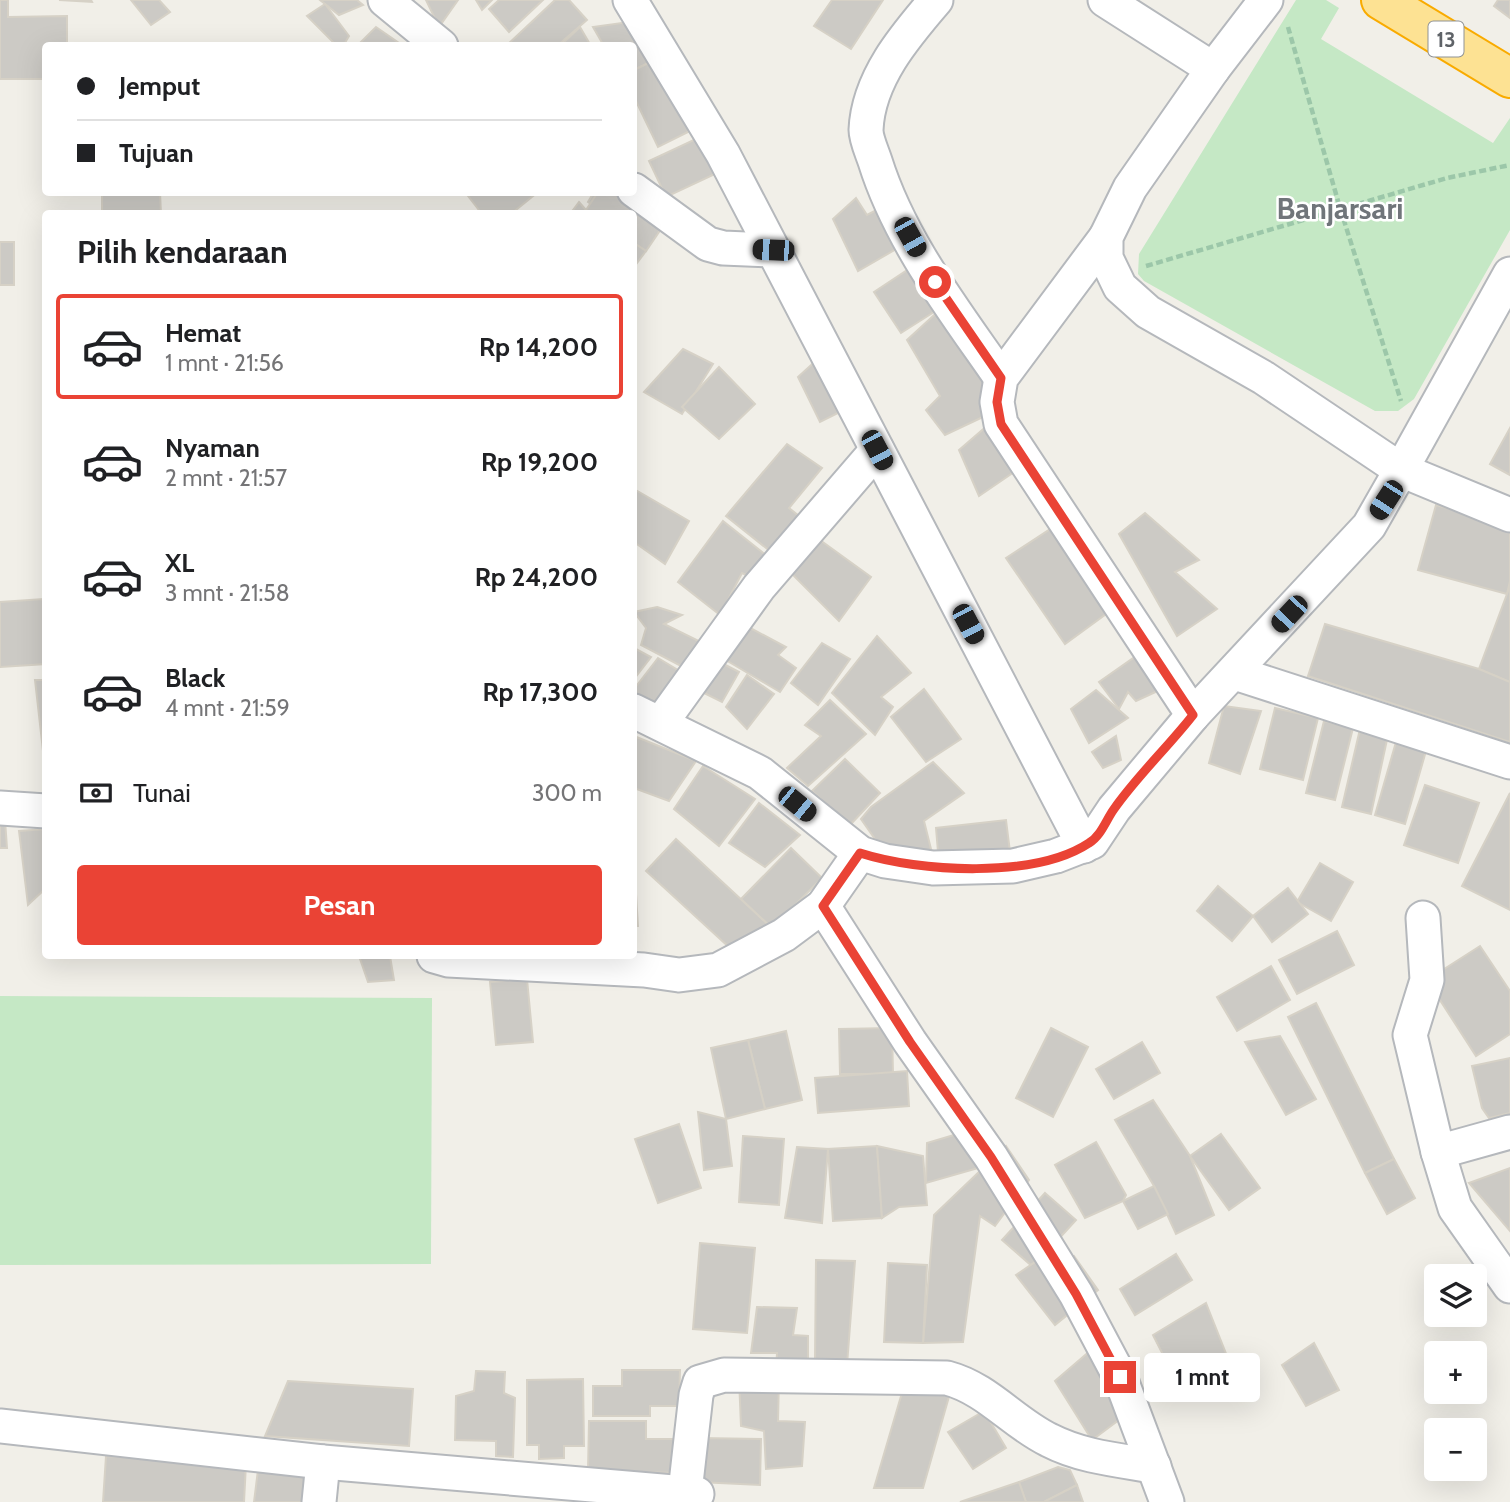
<!DOCTYPE html>
<html lang="id">
<meta charset="utf-8">
<style>
body{margin:0;font-family:Cabin,sans-serif;background:#f2f2f2;color:#202124;height:100vh;display:flex;flex-direction:column;font-size:26px;white-space:nowrap}
*{box-sizing:border-box;margin:0}
p{font-size:23px;color:#757577}
.icon{flex:none;width:38px;height:38px;fill:none;stroke:currentColor;stroke-width:2;stroke-linecap:round;stroke-linejoin:round}
.map{position:relative;flex:1;overflow:hidden}
.side{position:absolute;left:42px;top:210px;width:595px;height:749px;display:flex;flex-direction:column;background:#fff;border-radius:7px;box-shadow:0 7px 28px #0002}
.side>*{flex:none}
.top-card{position:absolute;left:42px;top:42px;width:595px;height:154px;border-radius:7px;box-shadow:0 7px 28px #0002;display:grid;align-content:center;height:154px;padding:0 35px;background:#fff}
.controls{position:absolute;left:1424px;top:1264px;display:grid;gap:14px}
.controls a{display:grid;place-items:center;width:63px;height:63px;border-radius:7px;background:#fff;box-shadow:0 7px 28px #0002;font-size:35px}
.end{position:absolute;width:32px;height:32px;margin:-16px;border:9px solid #ea4335;background:#fff;box-shadow:0 0 0 4px #fff}
.from{border-radius:50%}
.bubble{position:absolute;height:49px;border-radius:7px;background:#fff;box-shadow:0 7px 28px #0002;font-size:23px;font-weight:700;line-height:49px;text-align:center}
.car{position:absolute;width:21px;height:42px;margin:-21px -10px;border-radius:9px;box-shadow:0 0 5px 2px #0007;background:linear-gradient(#222 24%,#8ab4d8 0 40%,#222 0 76%,#8ab4d8 0 86%,#222 0)}
.top-card b{display:flex;align-items:center;gap:24px;height:66px;font-size:26px}
.top-card b+b{border-top:2px solid #e0e0e0}
.top-card i{width:18px;height:18px;background:#202124}
ul{padding:0;list-style:none}
li{display:flex;align-items:center;gap:21px;height:105px;margin:0 14px 10px;padding:0 21px;border:4px solid transparent;border-radius:7px}
li div{flex:1}
li b{display:block;font-size:26px}
li em{font-style:normal;font-weight:700}
li.active{border-color:#ea4335}
li>.icon{width:63px;height:63px;stroke-width:1.5}
h2{padding:0 35px;font-size:32px;line-height:84px}
.pay{display:flex;align-items:center;gap:18px;height:77px;padding:0 35px;font-size:26px}
.pay p{margin-inline-start:auto}
.primary-button{display:flex;gap:14px;margin-top:auto;padding:14px 35px}
.primary-button a{flex:1;height:80px;border-radius:7px;background:#ea4335;color:#fff;font-size:28px;font-weight:700;line-height:80px;text-align:center}
.map>svg:first-child{display:block}
.green{fill:#c5e8c5}
.building{fill:#cccac5;stroke:#d6d1c6;stroke-width:2}
.lines{fill:none;stroke-linecap:round;stroke-linejoin:round}
.street-casing{stroke:#b5b8bc;stroke-width:37}
.highway-casing{stroke:#f9ab00;stroke-width:42}
.path{stroke:#9cc7a9;stroke-width:4.5;stroke-dasharray:7 3.5;stroke-linecap:butt}
.street{stroke:#fff;stroke-width:33}
.highway{stroke:#fde293;stroke-width:38}
.route{stroke:#ea4335;stroke-width:9}
.labels{text-anchor:middle;dominant-baseline:central;stroke-width:5;stroke-linejoin:round;paint-order:stroke}
.shield{fill:#fff;stroke:#8f9295;stroke-width:2}
.shield-label{font-size:21px;font-weight:bold;fill:#5f6368}
.district-label{font-size:30px;font-weight:bold;fill:#70757a;stroke:#fff}
</style>
<div class="map">
<svg width="1510" height="1502" viewBox="0 0 1510 1502">
<rect width="100%" height="100%" fill="#f1efe8"/>
<!-- green -->
<g class="green">
<path d="M1296 0H1326L1339 8 1321 39 1493 143 1510 118V230L1414 399 1398 411H1375L1144 281 1138 274 1139 254Z"/>
<path d="M0 996 432 998 431 1264 0 1265Z"/>
</g>
<!-- building -->
<g class="building">
<path d="M0 0H8V17L67 16V46H46V79H0Z"/>
<path d="M91 0 92 2 59 0Z"/>
<path d="M131 0H159L170 12 151 25Z"/>
<path d="M320 0H357L363 5 339 15Z"/>
<path d="M426 0H458L439 27Z"/>
<path d="M476 0H492L482 10Z"/>
<path d="M499 0H543L509 32 489 9Z"/>
<path d="M555 0H569L587 20 557 46H506Z"/>
<path d="M832 0H883L851 49 814 26Z"/>
<path d="M1498 0H1510V18L1494 6Z"/>
<path d="M325 4 349 36 343 46H337L307 16Z"/>
<path d="M643 20 661 57 634 70V46H604L593 27Z"/>
<path d="M376 27 402 45 357 46Z"/>
<path d="M580 27 591 46H560Z"/>
<path d="M661 57 696 128 658 147 634 97V70Z"/>
<path d="M700 137 717 173 666 197 649 161Z"/>
<path d="M102 192H160L161 214H102Z"/>
<path d="M465 192H538L511 214H482Z"/>
<path d="M594 192H634L661 204 639 236 634 233V214H605L588 202Z"/>
<path d="M598 192H634L674 210 646 251 634 243V214H591L586 210Z"/>
<path d="M856 198 867 215 882 207 905 244 858 271 833 219Z"/>
<path d="M579 202 586 210 591 214H570Z"/>
<rect x="0" y="242" width="14" height="43"/>
<path d="M634 243 646 251 634 267Z"/>
<path d="M918 263 945 305 901 333 874 292Z"/>
<path d="M945 305 986 384 985 416 945 435 926 410 940 396 907 340Z"/>
<path d="M683 349 713 364 682 414 644 392Z"/>
<path d="M821 356 848 408 820 422 798 377Z"/>
<path d="M719 367 755 404 719 439 682 407Z"/>
<path d="M988 425 1020 468 979 496 959 450Z"/>
<path d="M1510 428V475L1490 464Z"/>
<path d="M787 444 822 468 789 508 808 523 776 556 726 516Z"/>
<path d="M634 489 689 521 665 564 634 542Z"/>
<path d="M1436 505 1510 525V581L1507 594 1418 570Z"/>
<path d="M1145 513 1199 560 1175 572 1217 609 1177 636 1119 534Z"/>
<path d="M723 521 776 563 757 580 742 573 720 615 678 582Z"/>
<path d="M1058 524 1113 609 1065 644 1006 558Z"/>
<path d="M820 540 871 577 839 621 790 572Z"/>
<path d="M1510 586V682L1479 669Z"/>
<path d="M43 599 46 664 0 667V602Z"/>
<path d="M657 607 682 615 664 624 711 647 702 677 641 645 646 628 634 612Z"/>
<path d="M741 623 786 647 778 655 796 668 780 692 719 656Z"/>
<path d="M1325 624 1479 669 1510 682V742L1308 676Z"/>
<path d="M877 636 911 673 881 697 893 707 875 735 832 693Z"/>
<path d="M822 643 850 659 818 705 791 683Z"/>
<path d="M634 648 651 657 634 679Z"/>
<path d="M1139 654 1162 689 1136 701 1128 692 1119 709 1099 682Z"/>
<path d="M658 658 681 672 658 722 634 711V689Z"/>
<path d="M712 658 739 672 722 702 696 689Z"/>
<path d="M747 675 774 694 747 729 726 707Z"/>
<path d="M35 680H46L43 751Z"/>
<path d="M924 689 961 739 926 762 891 717Z"/>
<path d="M1096 690 1128 718 1089 743 1071 709Z"/>
<path d="M830 700 866 734 808 786 787 768 821 736 805 725Z"/>
<path d="M1224 706 1261 711 1240 774 1209 763Z"/>
<path d="M1275 708 1318 718 1303 780 1260 769Z"/>
<path d="M1324 721 1353 728 1335 800 1306 793Z"/>
<path d="M1360 729 1388 735 1371 814 1342 807Z"/>
<path d="M634 736 696 761 669 801 634 788Z"/>
<path d="M1116 736 1121 760 1103 768 1092 752Z"/>
<path d="M1396 742 1426 751 1405 824 1375 815Z"/>
<path d="M845 759 880 793 850 825 812 791Z"/>
<path d="M933 762 964 793 924 821 933 857 882 849 861 819 871 807Z"/>
<path d="M703 766 755 799 719 846 674 809Z"/>
<path d="M1425 785 1479 803 1458 863 1404 845Z"/>
<path d="M1510 793V910L1462 886Z"/>
<path d="M759 803 800 835 765 867 729 843Z"/>
<path d="M0 820H5L7 848H0Z"/>
<path d="M1006 820 1010 852 939 864 936 828Z"/>
<path d="M46 829V888L28 905 19 831Z"/>
<path d="M676 839 772 928 743 960 646 871Z"/>
<path d="M791 848 822 878 772 928 741 899Z"/>
<path d="M634 862 638 926H634Z"/>
<path d="M1320 863 1353 882 1331 921 1297 902Z"/>
<path d="M1218 886 1253 916 1232 941 1197 911Z"/>
<path d="M1288 888 1308 914 1272 942 1253 916Z"/>
<path d="M1337 931 1354 965 1297 994 1279 960Z"/>
<path d="M1480 946 1510 991V1034L1476 1056 1427 980Z"/>
<path d="M359 956H390L394 980 368 982Z"/>
<path d="M1271 966 1290 1000 1237 1031 1217 997Z"/>
<path d="M527 979 533 1042 496 1045 490 982Z"/>
<path d="M1316 1003 1394 1159 1365 1173 1288 1017Z"/>
<path d="M892 1028 893 1074H840L839 1029Z"/>
<path d="M1051 1028 1088 1047 1053 1117 1016 1098Z"/>
<path d="M786 1031 802 1100 765 1109 748 1040Z"/>
<path d="M1280 1036 1316 1099 1286 1115 1245 1042Z"/>
<path d="M748 1040 765 1109 726 1119 711 1048Z"/>
<path d="M1142 1042 1160 1073 1114 1099 1096 1069Z"/>
<path d="M1510 1058V1113L1489 1118 1482 1108 1472 1066Z"/>
<path d="M907 1071 909 1106 818 1113 815 1078Z"/>
<path d="M1153 1100 1190 1156 1214 1215 1176 1234 1154 1186 1115 1120Z"/>
<path d="M698 1112 726 1119 732 1166 704 1170Z"/>
<path d="M679 1124 701 1188 658 1203 635 1139Z"/>
<path d="M974 1129 985 1166 926 1183 927 1143Z"/>
<path d="M1221 1134 1260 1188 1229 1210 1190 1156Z"/>
<path d="M743 1136 784 1139 779 1205 739 1202Z"/>
<path d="M1096 1142 1126 1195 1123 1201 1085 1218 1055 1165Z"/>
<path d="M877 1146 882 1218 833 1221 828 1149Z"/>
<path d="M877 1146 923 1156 927 1205 899 1207 882 1218Z"/>
<path d="M1006 1146 1029 1180 995 1226 980 1216 963 1342 923 1343 934 1215Z"/>
<path d="M797 1147 828 1149 822 1223 785 1218Z"/>
<path d="M1394 1159 1415 1198 1387 1214 1365 1173Z"/>
<path d="M1510 1168V1231L1469 1183Z"/>
<path d="M1154 1186 1168 1214 1138 1229 1123 1201Z"/>
<path d="M1045 1193 1076 1220 1033 1267 1002 1240Z"/>
<path d="M700 1243 755 1248 747 1333 693 1329Z"/>
<path d="M1176 1254 1192 1280 1135 1315 1120 1289Z"/>
<path d="M1074 1256 1098 1290 1055 1325 1016 1275 1041 1258 1048 1271Z"/>
<path d="M816 1260 855 1261 847 1365 815 1360Z"/>
<path d="M888 1263 927 1265 923 1343 884 1342Z"/>
<path d="M1206 1303 1227 1356 1178 1384 1153 1335Z"/>
<path d="M757 1307 797 1308 793 1335 808 1336V1371H776L777 1353H751Z"/>
<path d="M1314 1343 1339 1390 1306 1406 1282 1365Z"/>
<path d="M1091 1350 1127 1414 1092 1440 1055 1381Z"/>
<path d="M622 1370H680L679 1406H650V1416H593V1386H622Z"/>
<path d="M476 1371 505 1372 504 1393 515 1398 513 1457 496 1456V1441L455 1440 456 1396 474 1391Z"/>
<path d="M739 1378H779L778 1421 805 1422 802 1466 766 1469 764 1431 741 1426Z"/>
<path d="M583 1379 584 1446H564V1458L539 1459V1445H527V1380Z"/>
<path d="M906 1379 952 1386 923 1488H874Z"/>
<path d="M288 1381 413 1389 409 1446 265 1436Z"/>
<path d="M984 1411 1006 1448 973 1469 948 1432Z"/>
<path d="M589 1421H646V1439H679V1473L588 1471Z"/>
<path d="M700 1438 761 1439 760 1485 699 1482Z"/>
<path d="M106 1456 246 1464 244 1502H103Z"/>
<path d="M259 1462 308 1469 303 1502H254Z"/>
<path d="M1058 1467 1070 1470 1077 1485 1044 1502H1026L1019 1482Z"/>
<path d="M1019 1482 1026 1502H960Z"/>
<path d="M1077 1485 1083 1502H1044Z"/>
</g>
<g class="lines">
<defs>
<g id="street">
<path d="M385 0 441 46"/>
<path d="M630 0 723 154 1084 846"/>
<path d="M936 0C905 36 868 79 866 130 866 139 872 152 875 161 900 241 954 310 1001 378"/>
<path d="M1105 0 1213 69"/>
<path d="M634 190 708 244 723 248 773 250"/>
<path d="M1106 237 1001 378 997 402 1001 424 1193 715"/>
<path d="M1510 274 1401 470 1510 515"/>
<path d="M1235 673 1510 762"/>
<path d="M634 711 760 773 860 853 885 861 933 868 1013 866 1056 856 1092 842 1114 809 1193 715 1369 526 1401 470 1264 378 1148 312 1120 287 1106 258V237L1130 188 1213 69 1266 0"/>
<path d="M661 723 759 587 877 450"/>
<path d="M0 808 46 811"/>
<path d="M860 853 823 906 910 1042 991 1157 1076 1294 1120 1377 1167 1502"/>
<path d="M1423 918 1427 980 1410 1035 1438 1152 1455 1208 1510 1286"/>
<path d="M434 956 448 960 644 970 679 975 718 970 784 935 823 906"/>
<path d="M1438 1152 1510 1132"/>
<path d="M0 1426 323 1462 697 1494"/>
<path d="M685 1492 696 1395 700 1382 724 1375 947 1378C988 1389 1012 1422 1049 1440 1082 1457 1118 1460 1154 1466"/>
<path d="M319 1502 323 1462"/>
</g>
<path id="highway" d="M1381 0 1510 78"/>
</defs>
<!-- street casing -->
<use href="#street" class="street-casing"/>
<!-- highway casing -->
<use href="#highway" class="highway-casing"/>
<!-- path -->
<g class="path">
<path d="M1288 27 1340 208 1401 401"/>
<path d="M1146 266 1447 178 1510 165"/>
</g>
<!-- street -->
<use href="#street" class="street"/>
<!-- highway -->
<use href="#highway" class="highway"/>
</g>
<g class="lines">
<!-- route -->
<path class="route" d="M935 282 1001 378 997 402 1001 424 1193 715C1168 747 1137 776 1114 809 1106 820 1101 836 1089 843 1035 879 919 872 860 853L823 906 910 1042 991 1157 1076 1294 1120 1377"/>
</g>
<g class="labels">
<!-- shield labels -->
<rect class="shield" x="1428.5" y="21.5" width="35" height="35" rx="5"/>
<g class="shield-label">
<text x="1446" y="39">13</text>
</g>
<!-- district labels -->
<g class="district-label">
<text x="1340" y="208">Banjarsari</text>
</g>
</g>
</svg>
<div class="controls">
<a><svg class="icon" aria-label="layers" viewBox="0 0 24 24"><path d="M12 4l9 5-9 5-9-5zM3 14l9 5 9-5"/></svg></a>
<a>+</a>
<a>−</a>
</div>
<i class="end from" style="left:935px;top:282px"></i>
<i class="end" style="left:1120px;top:1377px"></i>
<div class="bubble" style="left:1144px;top:1353px;width:116px">1 mnt</div>
<i class="car" style="left:910px;top:237px;rotate:151deg"></i>
<i class="car" style="left:773px;top:250px;rotate:272deg"></i>
<i class="car" style="left:877px;top:450px;rotate:152deg"></i>
<i class="car" style="left:1386px;top:500px;rotate:213deg"></i>
<i class="car" style="left:1289px;top:614px;rotate:223deg"></i>
<i class="car" style="left:968px;top:624px;rotate:152deg"></i>
<i class="car" style="left:797px;top:804px;rotate:129deg"></i>
<div class="top-card">
<b><i class="from"></i>Jemput</b>
<b><i></i>Tujuan</b>
</div>
<section class="side">
<h2>Pilih kendaraan</h2>
<ul>
<li class="active"><svg class="icon" aria-label="car" viewBox="0 0 24 24"><path d="M5 17H2v-5l4-1 3-4h7l3 4 3 1v5h-3M9 17h6M6 11h13"/><circle cx="7" cy="17" r="2"/><circle cx="17" cy="17" r="2"/></svg><div><b>Hemat</b><p>1 mnt · 21:56</p></div><em>Rp 14,200</em></li>
<li><svg class="icon" aria-label="car" viewBox="0 0 24 24"><path d="M5 17H2v-5l4-1 3-4h7l3 4 3 1v5h-3M9 17h6M6 11h13"/><circle cx="7" cy="17" r="2"/><circle cx="17" cy="17" r="2"/></svg><div><b>Nyaman</b><p>2 mnt · 21:57</p></div><em>Rp 19,200</em></li>
<li><svg class="icon" aria-label="car" viewBox="0 0 24 24"><path d="M5 17H2v-5l4-1 3-4h7l3 4 3 1v5h-3M9 17h6M6 11h13"/><circle cx="7" cy="17" r="2"/><circle cx="17" cy="17" r="2"/></svg><div><b>XL</b><p>3 mnt · 21:58</p></div><em>Rp 24,200</em></li>
<li><svg class="icon" aria-label="car" viewBox="0 0 24 24"><path d="M5 17H2v-5l4-1 3-4h7l3 4 3 1v5h-3M9 17h6M6 11h13"/><circle cx="7" cy="17" r="2"/><circle cx="17" cy="17" r="2"/></svg><div><b>Black</b><p>4 mnt · 21:59</p></div><em>Rp 17,300</em></li>
</ul>
<div class="pay"><svg class="icon" aria-label="cash" viewBox="0 0 24 24"><path d="M3 7h18v10H3z"/><circle cx="12" cy="12" r="2"/></svg>Tunai<p>300 m</p></div>
<div class="primary-button"><a>Pesan</a></div>
</section>
</div>
